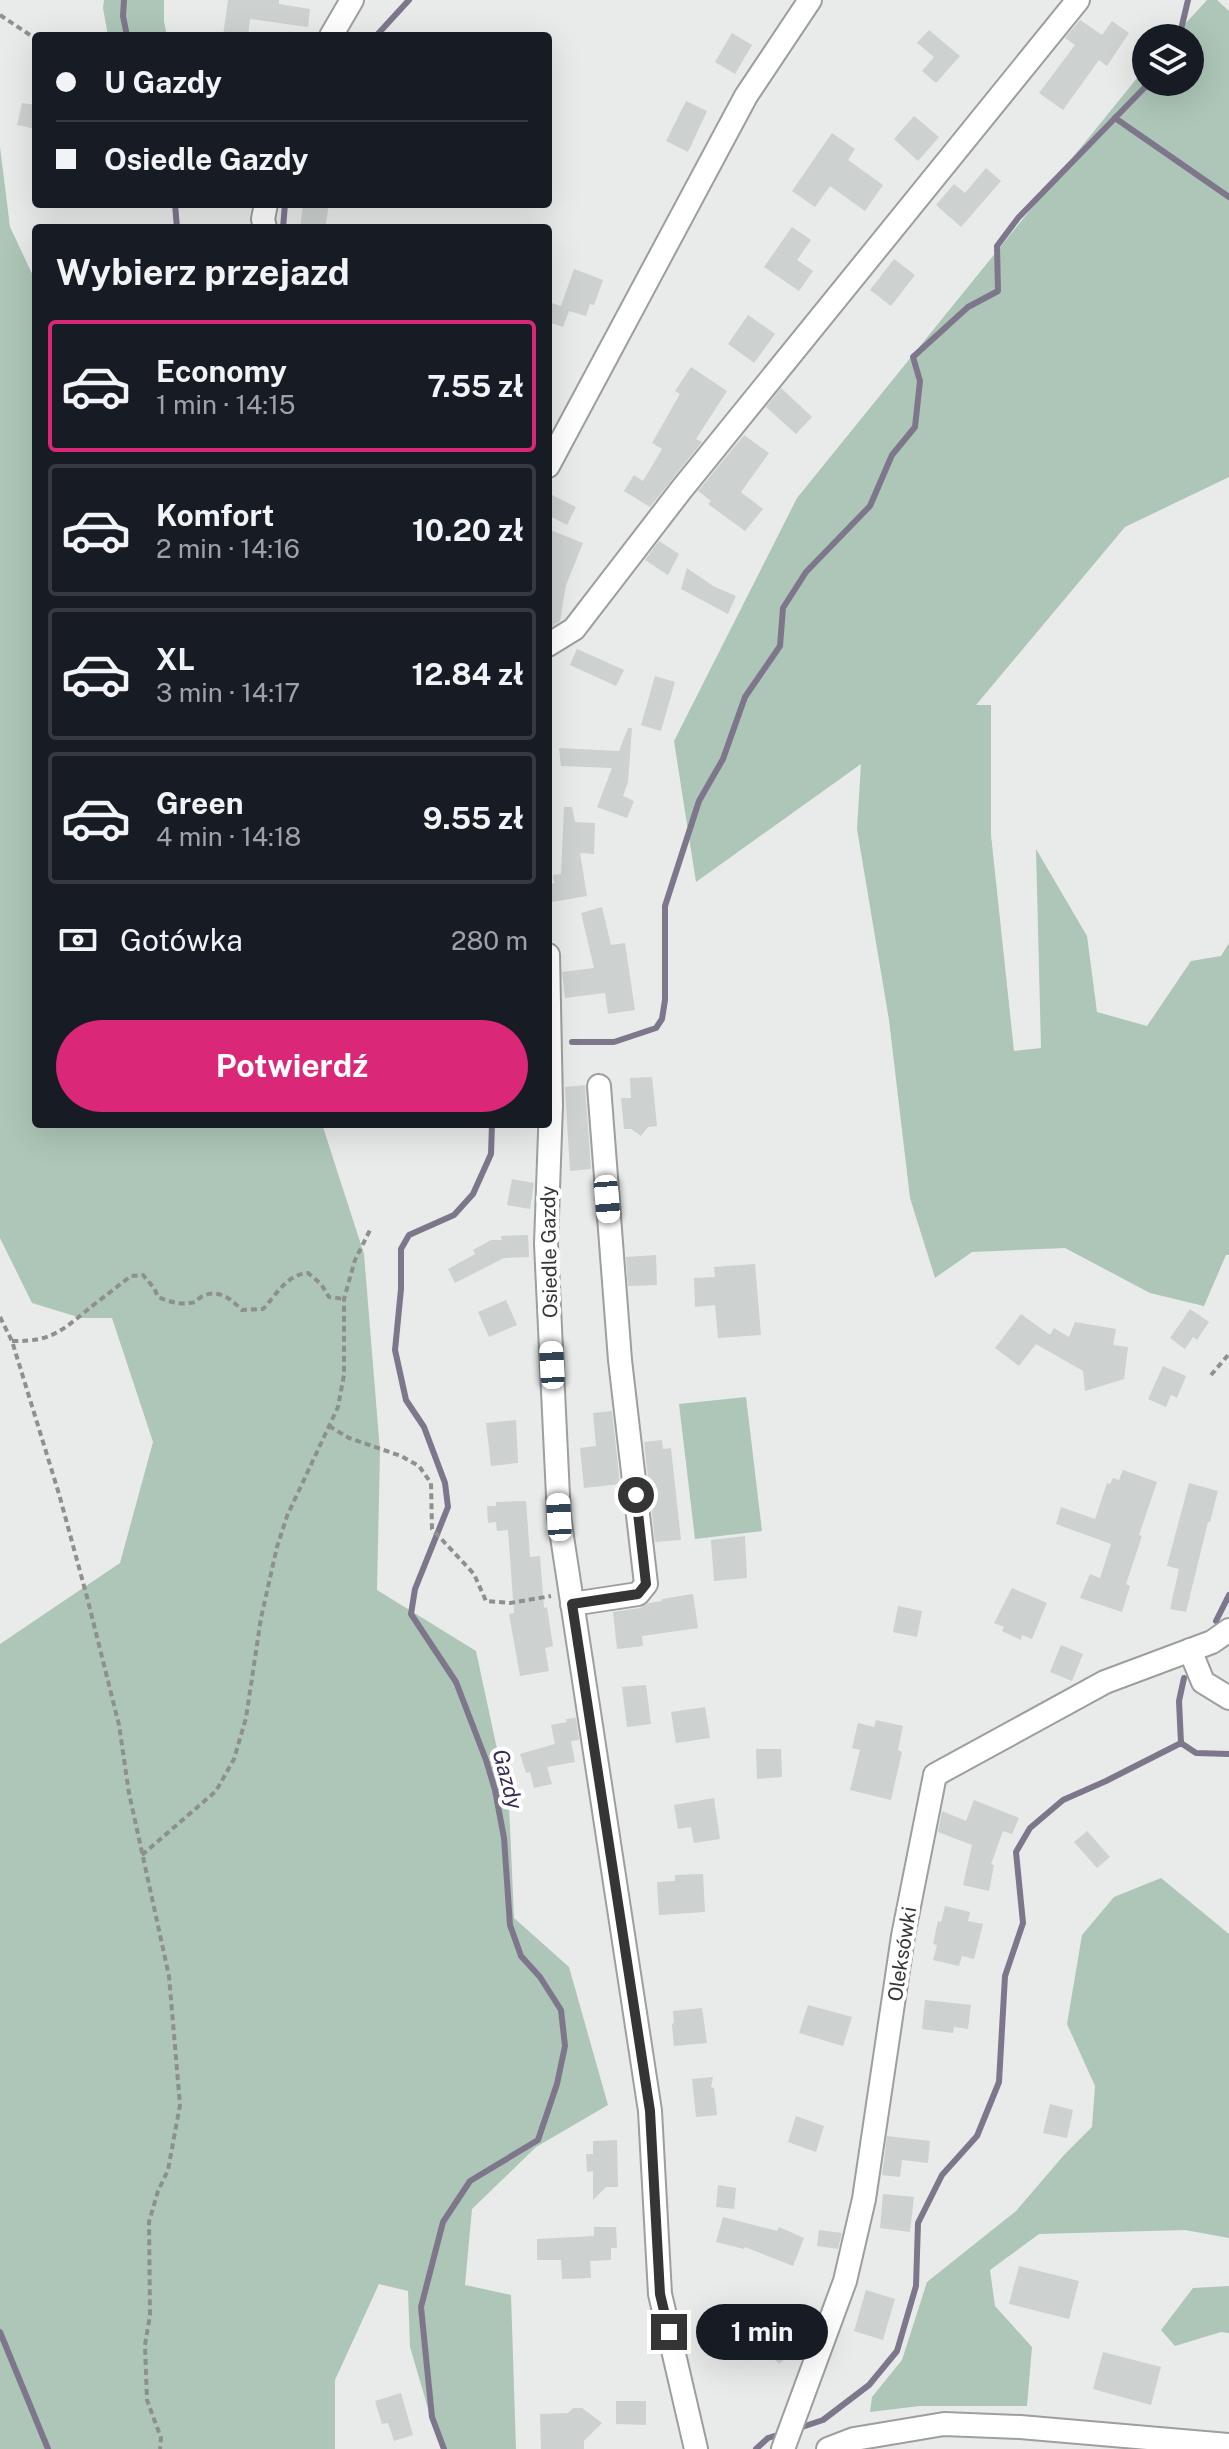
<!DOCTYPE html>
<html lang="pl">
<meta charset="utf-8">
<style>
body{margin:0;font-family:"Public Sans",sans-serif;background:#242831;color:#f1f3f6;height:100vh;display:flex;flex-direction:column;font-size:30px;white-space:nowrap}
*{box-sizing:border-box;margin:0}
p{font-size:26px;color:#9ea1a6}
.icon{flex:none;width:44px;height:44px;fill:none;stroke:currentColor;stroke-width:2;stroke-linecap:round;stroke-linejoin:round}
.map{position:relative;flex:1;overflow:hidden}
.details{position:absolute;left:32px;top:224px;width:520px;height:904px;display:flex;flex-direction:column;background:#171b24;border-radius:8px;box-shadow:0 8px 32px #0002}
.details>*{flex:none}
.guide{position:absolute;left:32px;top:32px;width:520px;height:176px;border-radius:8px;box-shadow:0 8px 32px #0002;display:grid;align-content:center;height:176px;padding:0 24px;background:#171b24}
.controls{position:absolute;left:1132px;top:24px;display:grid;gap:16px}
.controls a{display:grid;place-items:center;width:72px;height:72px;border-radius:50%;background:#171b24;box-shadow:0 8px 32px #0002;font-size:40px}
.end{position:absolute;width:36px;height:36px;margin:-18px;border:10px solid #343534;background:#fff;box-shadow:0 0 0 4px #fff}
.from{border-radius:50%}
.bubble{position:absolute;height:56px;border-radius:28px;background:#171b24;box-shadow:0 8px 32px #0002;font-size:26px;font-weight:700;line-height:56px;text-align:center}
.car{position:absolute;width:24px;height:48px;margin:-24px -12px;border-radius:10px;box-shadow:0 0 6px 2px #0007;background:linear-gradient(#fff 24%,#345 0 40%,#fff 0 76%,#345 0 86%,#fff 0)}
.guide b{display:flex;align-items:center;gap:28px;height:76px;font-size:30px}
.guide b+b{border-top:2px solid #363941}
.guide i{width:20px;height:20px;background:#f1f3f6}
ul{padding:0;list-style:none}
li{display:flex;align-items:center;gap:24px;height:132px;margin:0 16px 12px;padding:0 8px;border:4px solid #363941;border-radius:8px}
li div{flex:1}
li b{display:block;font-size:30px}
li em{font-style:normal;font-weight:700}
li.current{border-color:#db2777}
li>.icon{width:72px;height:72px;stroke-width:1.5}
h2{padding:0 24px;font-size:36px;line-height:96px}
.pay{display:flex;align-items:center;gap:20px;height:88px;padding:0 24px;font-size:30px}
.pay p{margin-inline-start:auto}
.action{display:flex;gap:16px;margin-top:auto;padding:16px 24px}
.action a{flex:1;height:92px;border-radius:48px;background:#db2777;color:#fff;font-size:32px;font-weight:700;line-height:92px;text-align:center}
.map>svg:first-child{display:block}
.green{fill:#adc6b7}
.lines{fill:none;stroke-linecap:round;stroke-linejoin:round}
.stream{stroke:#7e778c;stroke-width:6}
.building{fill:#cdd1cf}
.minor-casing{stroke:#9c9f9d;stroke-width:26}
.path{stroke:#8e908e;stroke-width:4;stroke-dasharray:6 4;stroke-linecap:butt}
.minor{stroke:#fff;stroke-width:22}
.route{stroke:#343534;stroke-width:10}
.labels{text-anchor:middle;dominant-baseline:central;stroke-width:8;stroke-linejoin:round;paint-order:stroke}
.street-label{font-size:20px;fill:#343534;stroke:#fff}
.water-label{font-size:22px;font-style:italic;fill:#392953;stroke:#fff}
</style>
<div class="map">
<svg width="1229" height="2449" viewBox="0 0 1229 2449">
<rect width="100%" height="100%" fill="#e8ebe9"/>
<!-- green -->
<g class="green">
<path d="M104 0H164V21L167 36H108L103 8Z"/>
<path d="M1207 0H1217L1229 11V477L1125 527 976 705H991V835L1014 1051 1041 1048 1036 849 1087 936 1097 1012 1147 1026 1191 961 1221 956 1229 943V1255H1226L1204 1306 1150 1293 1065 1248 972 1252 935 1278 910 1198 889 1020 857 829 861 764 696 882 674 741 797 498 1146 67V82H1190V38H1172Z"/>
<path d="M0 147 10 227 36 282V1124H322L364 1254 380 1451 377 1590 476 1651 509 1805 514 1918 569 1967 608 2105 536 2147 472 2209 465 2285 511 2295 516 2449H443L434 2429 410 2347 408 2291 379 2284 335 2380V2449H0V1644L120 1563 153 1442 112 1318H81L32 1303 0 1238Z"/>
<path d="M746 1397 762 1531 695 1539 679 1404Z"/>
<path d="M1161 1878 1229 1934V2238L1185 2230 1039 2234 990 2270 995 2306 1032 2347 1027 2406H920L870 2412 872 2397 902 2360 927 2282 1016 2211 1064 2155 1092 2127 1095 2086 1067 2024 1082 1935 1114 1897Z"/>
<path d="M1229 2286V2333L1221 2332 1175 2346 1161 2330 1193 2288Z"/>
</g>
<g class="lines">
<!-- stream -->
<g class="stream">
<path d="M124 0 123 16 127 36"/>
<path d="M376 36 409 0"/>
<path d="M1179 38 1188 0"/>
<path d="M1115 118 1229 197"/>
<path d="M175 204 177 228"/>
<path d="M283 228 285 204"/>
<path d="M572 1042H614L656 1028 662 1019 665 1000V906L699 801 723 759 745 697 780 646 783 608 806 572 870 506 892 455 915 427 920 381 913 357 968 307 998 291 997 246 1018 218 1150 82"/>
<path d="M1216 1621 1229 1595"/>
<path d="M1181 1743 1179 1701 1184 1678"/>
<path d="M0 2332 48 2449"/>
<path d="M796 2429 823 2420 869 2385 897 2351 916 2286 918 2223 942 2175 977 2136 999 2082 1005 1976 1023 1923 1016 1852 1030 1828 1063 1800 1106 1781 1181 1743 1196 1753 1229 1754"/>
<path d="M444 2449 432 2417 421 2307 443 2222 470 2181 538 2140 557 2084 565 2046 561 2010 540 1977 521 1956 510 1925 504 1838 495 1790 486 1760 456 1682 411 1614 415 1589 448 1507 445 1483 424 1427 406 1400 395 1350 401 1289V1249L409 1235 454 1215 473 1194 491 1154 492 1124"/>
<path d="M756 2449 768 2438 781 2434"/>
</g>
</g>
<!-- building -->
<g class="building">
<path d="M228 0H279V4L310 9 308 27 250 19 248 36H223Z"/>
<path d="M1080 20 1102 35 1112 21 1129 33 1107 66 1099 60 1063 110 1039 93 1075 45 1065 38Z"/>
<path d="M929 30 960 56 936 83 922 71 934 57 917 43Z"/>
<path d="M732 33 752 45 735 74 715 62Z"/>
<path d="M686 101 707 111 688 152 666 141Z"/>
<path d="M22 103 36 105V129L17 125Z"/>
<path d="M914 116 939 137 918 161 894 139Z"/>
<path d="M832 133 855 149 848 160 883 185 865 211 830 186 815 207 792 191Z"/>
<path d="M986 168 1001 181 961 227 936 205 954 184 965 193Z"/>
<path d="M303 204H329L325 228H300Z"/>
<path d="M792 227 811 240 797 260 813 271 799 291 764 267Z"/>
<path d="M894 259 915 275 891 306 870 290Z"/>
<path d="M574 269 603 280 594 305 590 304 586 316 569 311 563 327 548 322V302L561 306Z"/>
<path d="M748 315 775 334 754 363 728 344Z"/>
<path d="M691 367 727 391 696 439 702 442 650 507 624 491 634 475 643 481 662 449 652 443 680 394 675 391Z"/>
<path d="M781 388 812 417 796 434 766 407Z"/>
<path d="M744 435 769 453 741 492 763 509 745 531 708 504 711 501 698 491Z"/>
<path d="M548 493 576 507 567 525 548 515Z"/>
<path d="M548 529 583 543 566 585 560 621 548 629Z"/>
<path d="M659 541 679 554 668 575 645 560Z"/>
<path d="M687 568 713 586 736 596 728 614 681 589Z"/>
<path d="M577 649 624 670 616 686 570 665Z"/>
<path d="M655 676 675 682 661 731 641 725Z"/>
<path d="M628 728H632L628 782 623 796 634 801 627 818 597 807 612 768 561 766 559 748 619 751Z"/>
<path d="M564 807H572L575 822 595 823 594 854 580 853 587 896 552 902 549 884 554 883 553 875 561 874Z"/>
<path d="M602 907 611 945 625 943 635 1010 608 1014 605 993 565 998 562 972 594 968 581 913Z"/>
<path d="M652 1077 657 1126 648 1127 641 1136 631 1129H624L621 1098H631L630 1078Z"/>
<path d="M585 1085 591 1169 570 1171 565 1087Z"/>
<path d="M512 1179 534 1183 530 1209 507 1205Z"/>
<path d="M528 1235 529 1257 504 1258 455 1283 448 1269 475 1254 473 1250 491 1240H502L501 1236Z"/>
<path d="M656 1255 657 1285 628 1286 626 1257Z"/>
<path d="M755 1264 761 1335 718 1338 715 1305 695 1307 694 1278 715 1277 714 1267Z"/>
<path d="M506 1300 517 1325 489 1337 478 1312Z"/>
<path d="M1190 1309 1209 1322 1197 1340 1193 1337 1185 1349 1170 1338Z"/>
<path d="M1021 1314 1050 1335 1054 1328 1069 1337 1075 1322 1116 1329 1113 1345 1128 1347 1124 1379 1085 1391 1083 1371 1036 1344 1019 1366 995 1348Z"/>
<path d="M1163 1366 1186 1376 1177 1398 1171 1395 1166 1407 1148 1399Z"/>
<path d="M612 1411 620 1484 584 1488 580 1448 596 1446 593 1413Z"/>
<path d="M516 1420 518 1463 491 1466 486 1423Z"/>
<path d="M662 1440 663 1449 671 1448 681 1540 655 1542 644 1442Z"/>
<path d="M1123 1470 1157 1482 1139 1535 1142 1536 1126 1584 1130 1586 1122 1612 1080 1598 1090 1574 1100 1578 1111 1544 1056 1524 1061 1507 1095 1519 1107 1483 1110 1484 1113 1478 1119 1480Z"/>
<path d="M1189 1483 1218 1491 1210 1522H1208L1186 1612 1170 1609 1179 1569 1167 1566Z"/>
<path d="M526 1501 530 1557 540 1556 544 1608 547 1607 553 1646 545 1648 549 1671 520 1676 509 1614 514 1613 508 1530 497 1531 496 1522 488 1523 487 1506H496V1502Z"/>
<path d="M745 1536 747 1578 714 1581 711 1540Z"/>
<path d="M1012 1588 1047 1603 1032 1639 1022 1635 1021 1640 1002 1631 1004 1627 994 1623Z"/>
<path d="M693 1594 698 1628 642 1636 643 1646 617 1649 613 1612 640 1608 649 1603 662 1601V1599Z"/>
<path d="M898 1606 922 1611 917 1637 893 1632Z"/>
<path d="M1061 1645 1083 1654 1072 1681 1050 1672Z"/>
<path d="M646 1685 651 1724 627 1727 622 1687Z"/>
<path d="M705 1707 710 1738 676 1743 671 1712Z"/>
<path d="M576 1718 579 1740 571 1741 575 1762 547 1767 552 1784 534 1788 530 1772 526 1773 520 1754 555 1744 551 1725 567 1722 566 1719Z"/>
<path d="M876 1720 903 1726 898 1750 902 1752 891 1800 850 1790 860 1750 852 1748 858 1723 874 1727Z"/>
<path d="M756 1749H781L782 1777 757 1779Z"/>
<path d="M714 1798 720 1839 694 1843 691 1827 678 1829 674 1805Z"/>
<path d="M974 1800 1019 1818 1012 1834 1003 1831 991 1864 994 1865 989 1891 963 1885 972 1845 938 1832 942 1811 966 1821Z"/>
<path d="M1087 1831 1110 1857 1097 1868 1074 1842Z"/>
<path d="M703 1874 705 1912 659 1915 657 1882 675 1881V1875Z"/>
<path d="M945 1906 970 1912 968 1921 983 1924 974 1959 962 1956 959 1966 933 1960 937 1945 933 1944 938 1921 941 1922Z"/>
<path d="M925 2000 971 2005 968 2029 954 2027 953 2033 922 2029Z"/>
<path d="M808 2005 852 2017 843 2046 799 2033Z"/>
<path d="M702 2008 707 2043 674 2046 672 2024 674 2023 673 2011Z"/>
<path d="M713 2077 711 2087 714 2088 717 2115 696 2117 692 2079Z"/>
<path d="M1050 2104 1073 2110 1067 2138 1043 2133Z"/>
<path d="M796 2116 824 2126 816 2152 788 2142Z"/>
<path d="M887 2136 930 2141 928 2163 902 2160 900 2177 882 2175Z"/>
<path d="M617 2140 618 2187H606L593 2200V2171L587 2172 586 2154H593V2141Z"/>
<path d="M718 2185 736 2188 734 2209 716 2207Z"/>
<path d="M883 2194 914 2197 910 2232 880 2228Z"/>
<path d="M723 2217 777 2231 779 2227 804 2238 793 2266 745 2247 744 2249 716 2242Z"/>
<path d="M594 2227H616L617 2248H611V2260L590 2261 591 2278 562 2279 561 2260H537V2239L594 2236Z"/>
<path d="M819 2230 842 2233 838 2249 817 2246Z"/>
<path d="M1019 2266 1079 2281 1069 2319 1009 2304Z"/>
<path d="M866 2290 895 2299 883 2340 854 2331Z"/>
<path d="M768 2304 803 2343 779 2364 744 2325Z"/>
<path d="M1103 2352 1161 2367 1151 2405 1093 2389Z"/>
<path d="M401 2393 413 2435 394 2441 388 2423 382 2424 375 2401Z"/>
<path d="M616 2401H646V2425L616 2424Z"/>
<path d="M573 2408H582L602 2423 584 2441V2449H541L540 2414 568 2413Z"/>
</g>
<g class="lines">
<defs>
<g id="minor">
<path d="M331 36 352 0"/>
<path d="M265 228 263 219 266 204"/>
<path d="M548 466 746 96 810 0"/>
<path d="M548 645 574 629 681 490 1078 0"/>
<path d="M548 955 551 1105 546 1244 559 1517 650 2111 660 2294 696 2449"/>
<path d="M572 1604 638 1594 646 1584 620 1360 599 1086"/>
<path d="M1190 1650 1203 1682 1229 1698"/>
<path d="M783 2449 845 2281 864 2199 903 1936 935 1775 1105 1682 1212 1642 1229 1630"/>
<path d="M828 2449 854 2439 944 2424 1020 2427 1229 2445"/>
</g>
</defs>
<!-- minor casing -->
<use href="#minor" class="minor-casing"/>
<!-- path -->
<g class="path">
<path d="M0 15 36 39"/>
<path d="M0 1317 12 1341 59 1494 87 1597 119 1725 129 1793 169 1976 180 2105 168 2170 158 2191 149 2222 150 2315 145 2345 147 2400 161 2438 160 2449"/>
<path d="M12 1341C55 1342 64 1328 96 1303 108 1294 119 1285 131 1276L143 1275 154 1288 158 1297C168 1301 179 1305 190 1303 198 1302 195 1301 201 1297 218 1288 230 1298 242 1310L263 1309C277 1294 286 1275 308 1273L321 1284 329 1297 344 1299"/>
<path d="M1211 1375 1229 1354"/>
<path d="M329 1426 349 1438 401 1456 419 1466 431 1483 432 1529 474 1574 486 1601 510 1603 551 1596"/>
<path d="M142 1855 216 1791 234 1759 246 1718 261 1618 277 1547 287 1516 338 1407 344 1375V1299L355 1260 370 1230"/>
</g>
<!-- minor -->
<use href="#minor" class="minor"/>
</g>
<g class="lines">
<!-- route -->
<path class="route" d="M636 1495 646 1584 638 1594 572 1604 650 2111 660 2294 669 2332"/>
</g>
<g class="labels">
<!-- street labels -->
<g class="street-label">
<text transform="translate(549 1252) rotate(-91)">Osiedle Gazdy</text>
<text transform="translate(902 1954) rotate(-81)">Oleksówki</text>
</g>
<!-- water labels -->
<g class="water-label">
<text transform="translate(508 1779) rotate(75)">Gazdy</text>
</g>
</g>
</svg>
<div class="controls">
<a><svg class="icon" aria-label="layers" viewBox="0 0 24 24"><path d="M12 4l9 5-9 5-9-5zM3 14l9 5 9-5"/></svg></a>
</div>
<i class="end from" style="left:636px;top:1495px"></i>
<i class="end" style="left:669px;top:2332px"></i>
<div class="bubble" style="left:696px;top:2304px;width:132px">1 min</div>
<i class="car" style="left:607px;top:1199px;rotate:175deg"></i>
<i class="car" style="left:552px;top:1365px;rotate:357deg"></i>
<i class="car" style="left:559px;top:1517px;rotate:357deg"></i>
<div class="guide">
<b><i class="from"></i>U Gazdy</b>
<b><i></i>Osiedle Gazdy</b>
</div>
<section class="details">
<h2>Wybierz przejazd</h2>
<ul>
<li class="current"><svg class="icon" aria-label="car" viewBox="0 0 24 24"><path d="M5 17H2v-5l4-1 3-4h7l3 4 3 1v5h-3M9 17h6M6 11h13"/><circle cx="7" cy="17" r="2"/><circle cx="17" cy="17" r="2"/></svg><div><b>Economy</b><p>1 min · 14:15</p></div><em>7.55 zł</em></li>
<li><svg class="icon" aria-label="car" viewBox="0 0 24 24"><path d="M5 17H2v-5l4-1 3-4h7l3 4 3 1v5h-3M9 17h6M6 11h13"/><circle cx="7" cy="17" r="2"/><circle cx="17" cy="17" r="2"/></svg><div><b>Komfort</b><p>2 min · 14:16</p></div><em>10.20 zł</em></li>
<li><svg class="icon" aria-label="car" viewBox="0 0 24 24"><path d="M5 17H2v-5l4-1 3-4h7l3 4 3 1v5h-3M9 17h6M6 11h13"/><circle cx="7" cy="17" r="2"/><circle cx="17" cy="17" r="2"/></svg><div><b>XL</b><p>3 min · 14:17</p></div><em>12.84 zł</em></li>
<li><svg class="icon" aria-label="car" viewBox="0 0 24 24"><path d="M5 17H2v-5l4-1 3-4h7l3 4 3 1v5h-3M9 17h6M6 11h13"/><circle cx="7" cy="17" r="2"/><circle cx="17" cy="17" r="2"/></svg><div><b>Green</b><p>4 min · 14:18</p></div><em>9.55 zł</em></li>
</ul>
<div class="pay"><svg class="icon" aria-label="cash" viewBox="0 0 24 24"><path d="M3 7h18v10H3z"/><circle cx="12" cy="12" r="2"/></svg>Gotówka<p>280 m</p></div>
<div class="action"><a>Potwierdź</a></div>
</section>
</div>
